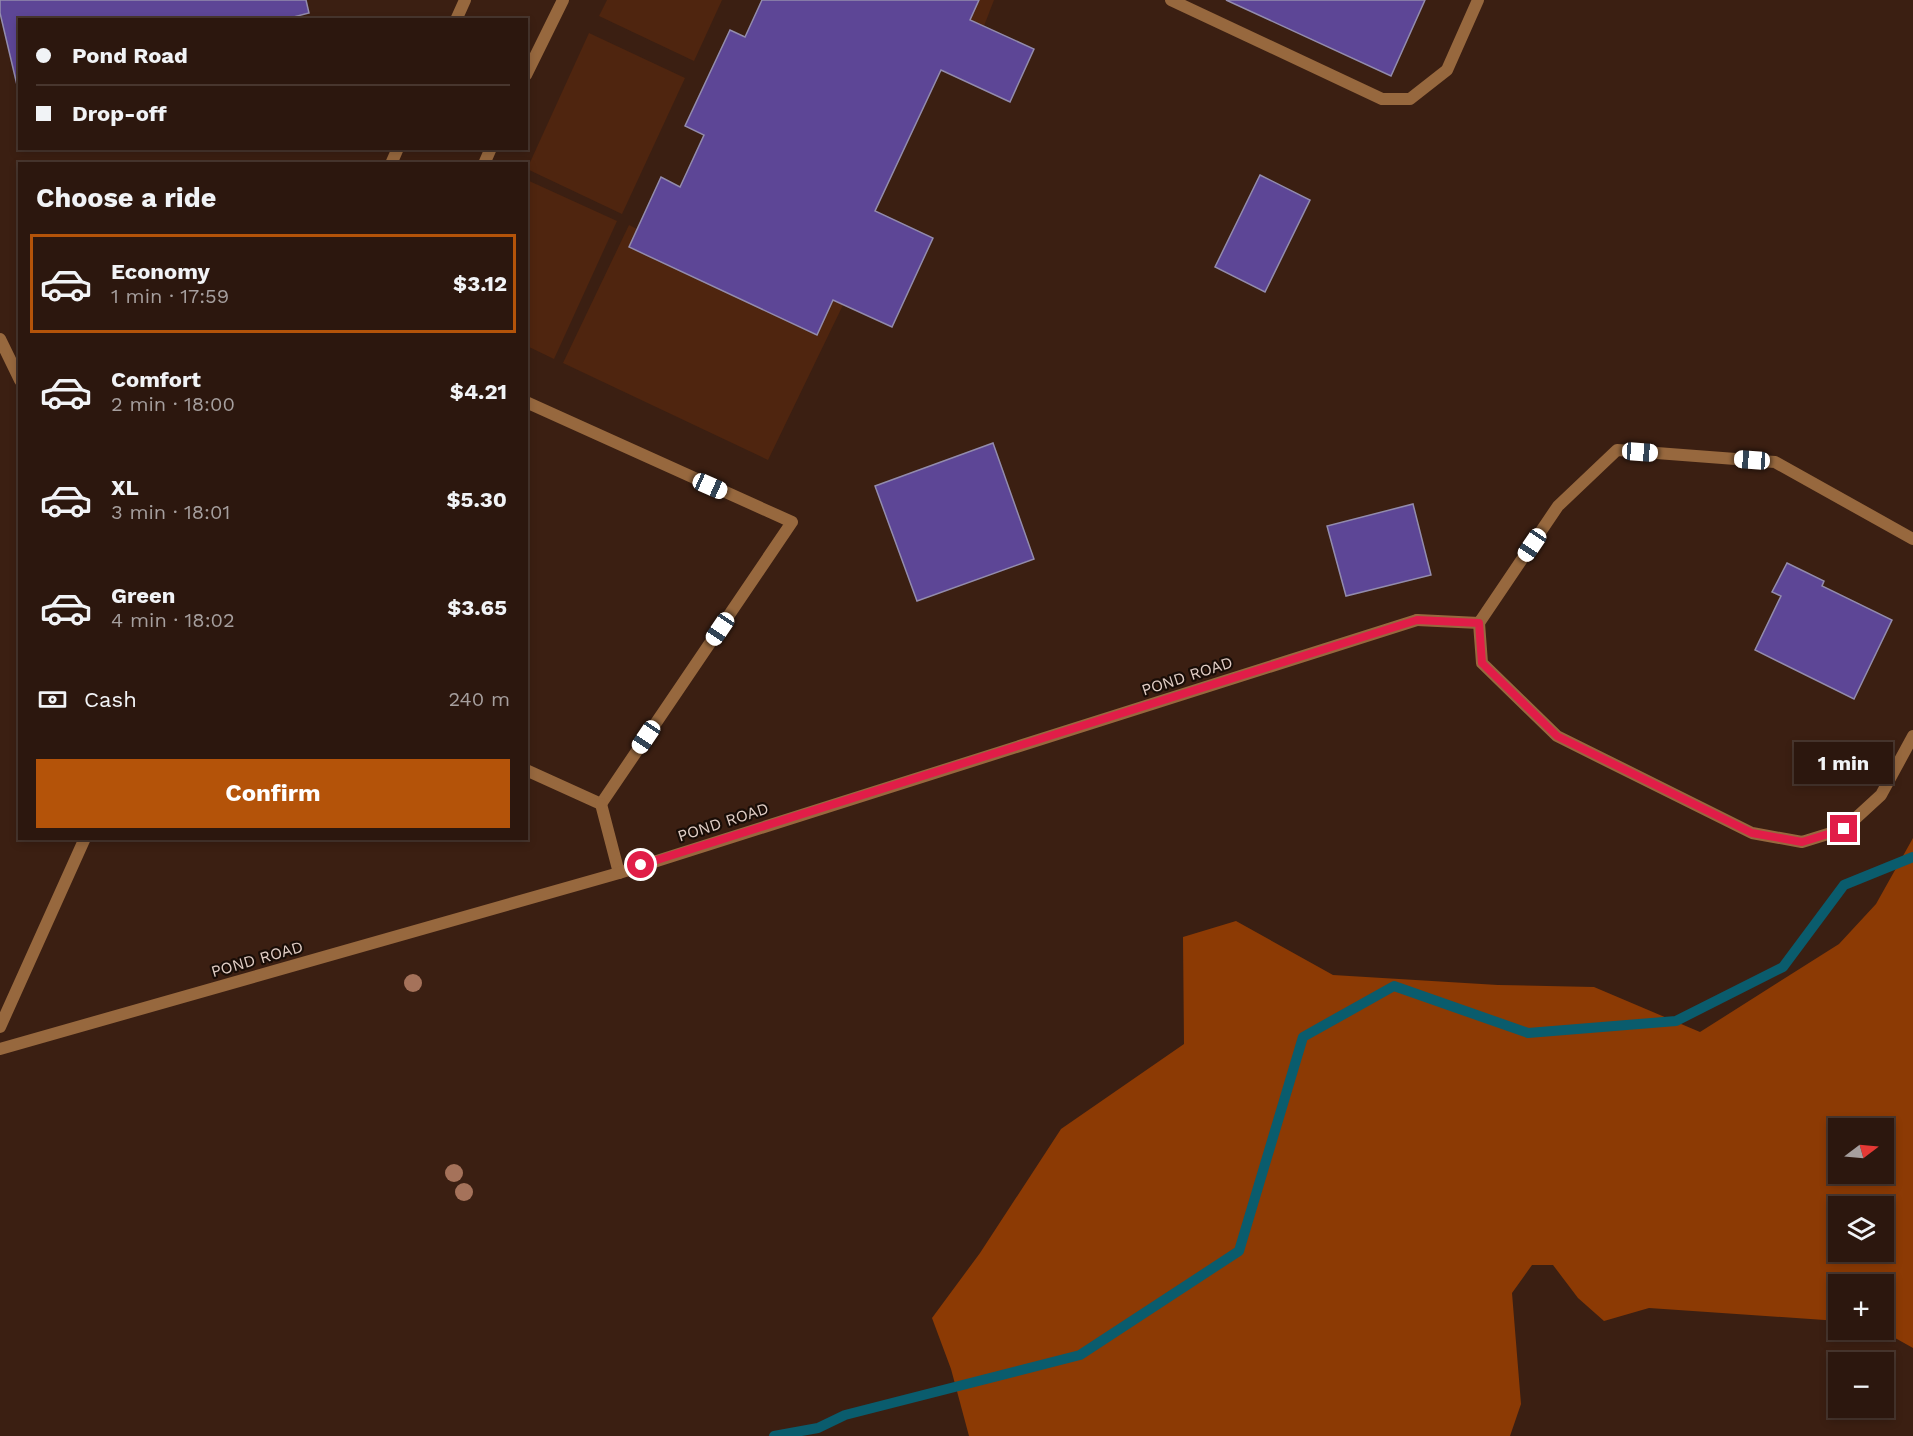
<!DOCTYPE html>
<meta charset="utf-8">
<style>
body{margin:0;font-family:"Work Sans",sans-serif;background:#342017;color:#f1f3f6;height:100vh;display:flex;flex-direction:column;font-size:22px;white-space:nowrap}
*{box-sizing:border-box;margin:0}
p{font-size:20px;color:#a69f9e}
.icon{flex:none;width:33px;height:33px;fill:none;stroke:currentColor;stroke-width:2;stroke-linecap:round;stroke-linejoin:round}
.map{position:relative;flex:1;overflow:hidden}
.panel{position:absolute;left:18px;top:162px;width:510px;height:678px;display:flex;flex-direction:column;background:#2c170e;border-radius:0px;box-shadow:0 3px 9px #0003,0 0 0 2px #48362e}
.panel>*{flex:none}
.guide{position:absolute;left:18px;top:18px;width:510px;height:132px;border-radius:0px;box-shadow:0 3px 9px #0003,0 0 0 2px #48362e;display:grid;align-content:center;height:132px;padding:0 18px;background:#2c170e}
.needle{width:39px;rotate:74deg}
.buttons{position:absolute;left:1828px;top:1118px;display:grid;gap:12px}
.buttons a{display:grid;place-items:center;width:66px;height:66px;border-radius:0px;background:#2c170e;box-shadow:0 3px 9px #0003,0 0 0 2px #48362e;font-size:30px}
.end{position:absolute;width:27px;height:27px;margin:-14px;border:8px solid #e11d48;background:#fff;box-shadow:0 0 0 3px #fff}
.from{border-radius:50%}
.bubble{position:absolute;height:42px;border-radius:0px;background:#2c170e;box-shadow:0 3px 9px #0003,0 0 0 2px #48362e;font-size:20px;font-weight:700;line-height:42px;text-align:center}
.car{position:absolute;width:18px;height:36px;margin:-18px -9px;border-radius:8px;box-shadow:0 0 4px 2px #0007;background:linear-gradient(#fff 24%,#345 0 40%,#fff 0 76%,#345 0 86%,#fff 0)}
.guide b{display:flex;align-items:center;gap:21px;height:57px;font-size:22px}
.guide b+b{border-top:2px solid #48362e}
.guide i{width:15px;height:15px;background:#f1f3f6}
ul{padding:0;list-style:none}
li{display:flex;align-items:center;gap:18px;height:99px;margin:0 12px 9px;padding:0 6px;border:3px solid transparent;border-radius:0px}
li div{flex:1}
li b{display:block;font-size:22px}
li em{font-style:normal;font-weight:700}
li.on{border-color:#b45309}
li>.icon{width:54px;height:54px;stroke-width:1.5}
h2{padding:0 18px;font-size:27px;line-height:72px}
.pay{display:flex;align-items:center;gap:15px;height:66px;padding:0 18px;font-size:22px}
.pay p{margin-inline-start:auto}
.action{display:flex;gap:12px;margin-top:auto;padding:12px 18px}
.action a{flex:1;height:69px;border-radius:0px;background:#b45309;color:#fff;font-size:24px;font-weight:700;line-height:69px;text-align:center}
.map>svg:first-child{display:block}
.green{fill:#4f250f}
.forest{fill:#8c3a04;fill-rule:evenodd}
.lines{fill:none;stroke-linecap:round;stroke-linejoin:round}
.stream{stroke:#0a5c6d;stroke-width:10}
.building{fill:#5d4696;stroke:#938cad;stroke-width:1.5}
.service{stroke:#97683e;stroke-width:12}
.minor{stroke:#97683e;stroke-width:12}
.tertiary{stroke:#97683e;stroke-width:12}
.tree{fill:#a5725a}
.route{stroke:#e11d48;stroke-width:8}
.labels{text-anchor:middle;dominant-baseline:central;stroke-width:4.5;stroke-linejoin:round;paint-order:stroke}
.street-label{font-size:16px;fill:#e1cec6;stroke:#190d07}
</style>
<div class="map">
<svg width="1913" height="1436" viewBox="0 0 1913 1436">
<rect width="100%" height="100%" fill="#3b1f12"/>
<!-- green -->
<g class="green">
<path d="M607 0H722L694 61 599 16Z"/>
<path d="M979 0H994L984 26 970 20Z"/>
<path d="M589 33 685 78 622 214 527 169Z"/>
<path d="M527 180 617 221 554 359 527 346Z"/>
<path d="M629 225 637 229 629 247 833 300 843 305 768 460 563 363Z"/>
</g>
<!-- forest -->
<path class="forest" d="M1913 838V1348L1879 1329H1884V1284H1839V1321L1649 1308 1604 1321 1578 1298 1553 1265H1532L1512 1293 1521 1404 1510 1436H969L951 1369 932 1318 980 1253 1061 1129 1184 1044 1183 937 1236 921 1333 975 1498 985 1594 987 1700 1032 1839 944 1876 904ZM1839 1128H1884V1173H1839ZM1839 1206H1884V1251H1839Z"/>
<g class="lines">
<!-- stream -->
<path class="stream" d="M774 1436 818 1428 845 1415 1080 1355 1239 1251 1303 1037 1394 986 1528 1033 1676 1021 1783 967 1844 885 1913 857"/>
</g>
<!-- building -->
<g class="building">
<path d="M0 0H306L309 13 282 20H20L17 85 0 13Z"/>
<path d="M762 0H979L970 20 1034 49 1010 102 941 70 875 211 933 238 892 327 833 300 817 335 629 247 661 177 680 187 704 135 685 126 730 30 745 37Z"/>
<path d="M1226 0H1425L1391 76Z"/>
<path d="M1260 175 1310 200 1265 292 1215 267Z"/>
<path d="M993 443 1034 559 917 601 875 486Z"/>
<path d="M1413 504 1431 575 1346 596 1327 526Z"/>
<path d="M1787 563 1824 581 1822 586 1892 620 1854 699 1755 650 1781 596 1772 592Z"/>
</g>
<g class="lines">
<!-- service -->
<g class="service">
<path d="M1171 0 1382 99H1410L1447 70 1478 0"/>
<path d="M526 75 563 0"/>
<path d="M484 164 491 148"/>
<path d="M0 339 20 380"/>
<path d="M526 402 792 522 601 804 526 770"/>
<path d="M1417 620 1479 623 1558 506 1617 450 1775 462 1913 539"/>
<path d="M1479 623 1482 663 1557 736 1752 833 1802 842 1844 829 1881 795 1913 736"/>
<path d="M601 804 619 873"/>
</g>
<!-- minor -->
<path class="minor" d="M0 1049 619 873 1417 620"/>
<!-- tertiary -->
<g class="tertiary">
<path d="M456 20 465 0"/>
<path d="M391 164 398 148"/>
<path d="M0 1027 85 838"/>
</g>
</g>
<!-- trees -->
<g class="tree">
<circle cx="413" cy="983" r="9"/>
<circle cx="454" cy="1173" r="9"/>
<circle cx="464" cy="1192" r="9"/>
</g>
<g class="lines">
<!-- route -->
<path class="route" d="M641 865 1417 620 1479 623 1482 663 1557 736 1752 833 1802 842 1844 829"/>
</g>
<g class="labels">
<!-- street labels -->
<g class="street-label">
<text transform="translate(1187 676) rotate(-18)">POND ROAD</text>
<text transform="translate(723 822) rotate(-18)">POND ROAD</text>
<text transform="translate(257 959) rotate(-16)">POND ROAD</text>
</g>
</g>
</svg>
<div class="buttons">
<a><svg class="needle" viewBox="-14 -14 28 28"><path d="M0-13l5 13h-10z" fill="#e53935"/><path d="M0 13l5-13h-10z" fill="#a69f9e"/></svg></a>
<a><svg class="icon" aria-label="layers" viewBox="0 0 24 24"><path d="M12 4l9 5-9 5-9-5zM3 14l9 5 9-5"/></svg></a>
<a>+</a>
<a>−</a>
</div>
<i class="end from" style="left:641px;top:865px"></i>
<i class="end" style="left:1844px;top:829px"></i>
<div class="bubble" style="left:1794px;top:742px;width:99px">1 min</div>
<i class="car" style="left:1640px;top:452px;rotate:94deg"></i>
<i class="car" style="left:1752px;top:460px;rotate:274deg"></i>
<i class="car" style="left:710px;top:486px;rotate:114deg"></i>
<i class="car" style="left:1532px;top:545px;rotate:214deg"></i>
<i class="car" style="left:720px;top:629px;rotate:214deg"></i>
<i class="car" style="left:646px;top:737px;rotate:214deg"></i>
<div class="guide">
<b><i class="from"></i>Pond Road</b>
<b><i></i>Drop-off</b>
</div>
<section class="panel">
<h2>Choose a ride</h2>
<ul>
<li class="on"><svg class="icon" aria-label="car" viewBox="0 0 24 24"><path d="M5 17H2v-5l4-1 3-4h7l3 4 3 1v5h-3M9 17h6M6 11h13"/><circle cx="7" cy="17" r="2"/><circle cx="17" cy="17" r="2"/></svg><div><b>Economy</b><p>1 min · 17:59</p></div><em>$3.12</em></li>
<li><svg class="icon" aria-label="car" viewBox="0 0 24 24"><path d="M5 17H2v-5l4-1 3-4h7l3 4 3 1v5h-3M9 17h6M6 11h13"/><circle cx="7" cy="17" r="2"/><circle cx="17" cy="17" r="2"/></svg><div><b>Comfort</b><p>2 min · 18:00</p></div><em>$4.21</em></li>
<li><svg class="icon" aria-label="car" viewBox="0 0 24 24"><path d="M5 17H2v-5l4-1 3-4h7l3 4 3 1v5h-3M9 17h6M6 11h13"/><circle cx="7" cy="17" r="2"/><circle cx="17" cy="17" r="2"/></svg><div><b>XL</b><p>3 min · 18:01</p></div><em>$5.30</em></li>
<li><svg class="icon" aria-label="car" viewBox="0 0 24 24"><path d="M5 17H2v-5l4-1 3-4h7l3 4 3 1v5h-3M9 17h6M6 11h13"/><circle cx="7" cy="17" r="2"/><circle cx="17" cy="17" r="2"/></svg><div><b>Green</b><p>4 min · 18:02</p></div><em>$3.65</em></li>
</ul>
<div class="pay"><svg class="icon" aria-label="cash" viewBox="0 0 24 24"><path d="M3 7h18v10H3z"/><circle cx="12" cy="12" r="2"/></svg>Cash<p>240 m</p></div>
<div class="action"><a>Confirm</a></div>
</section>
</div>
